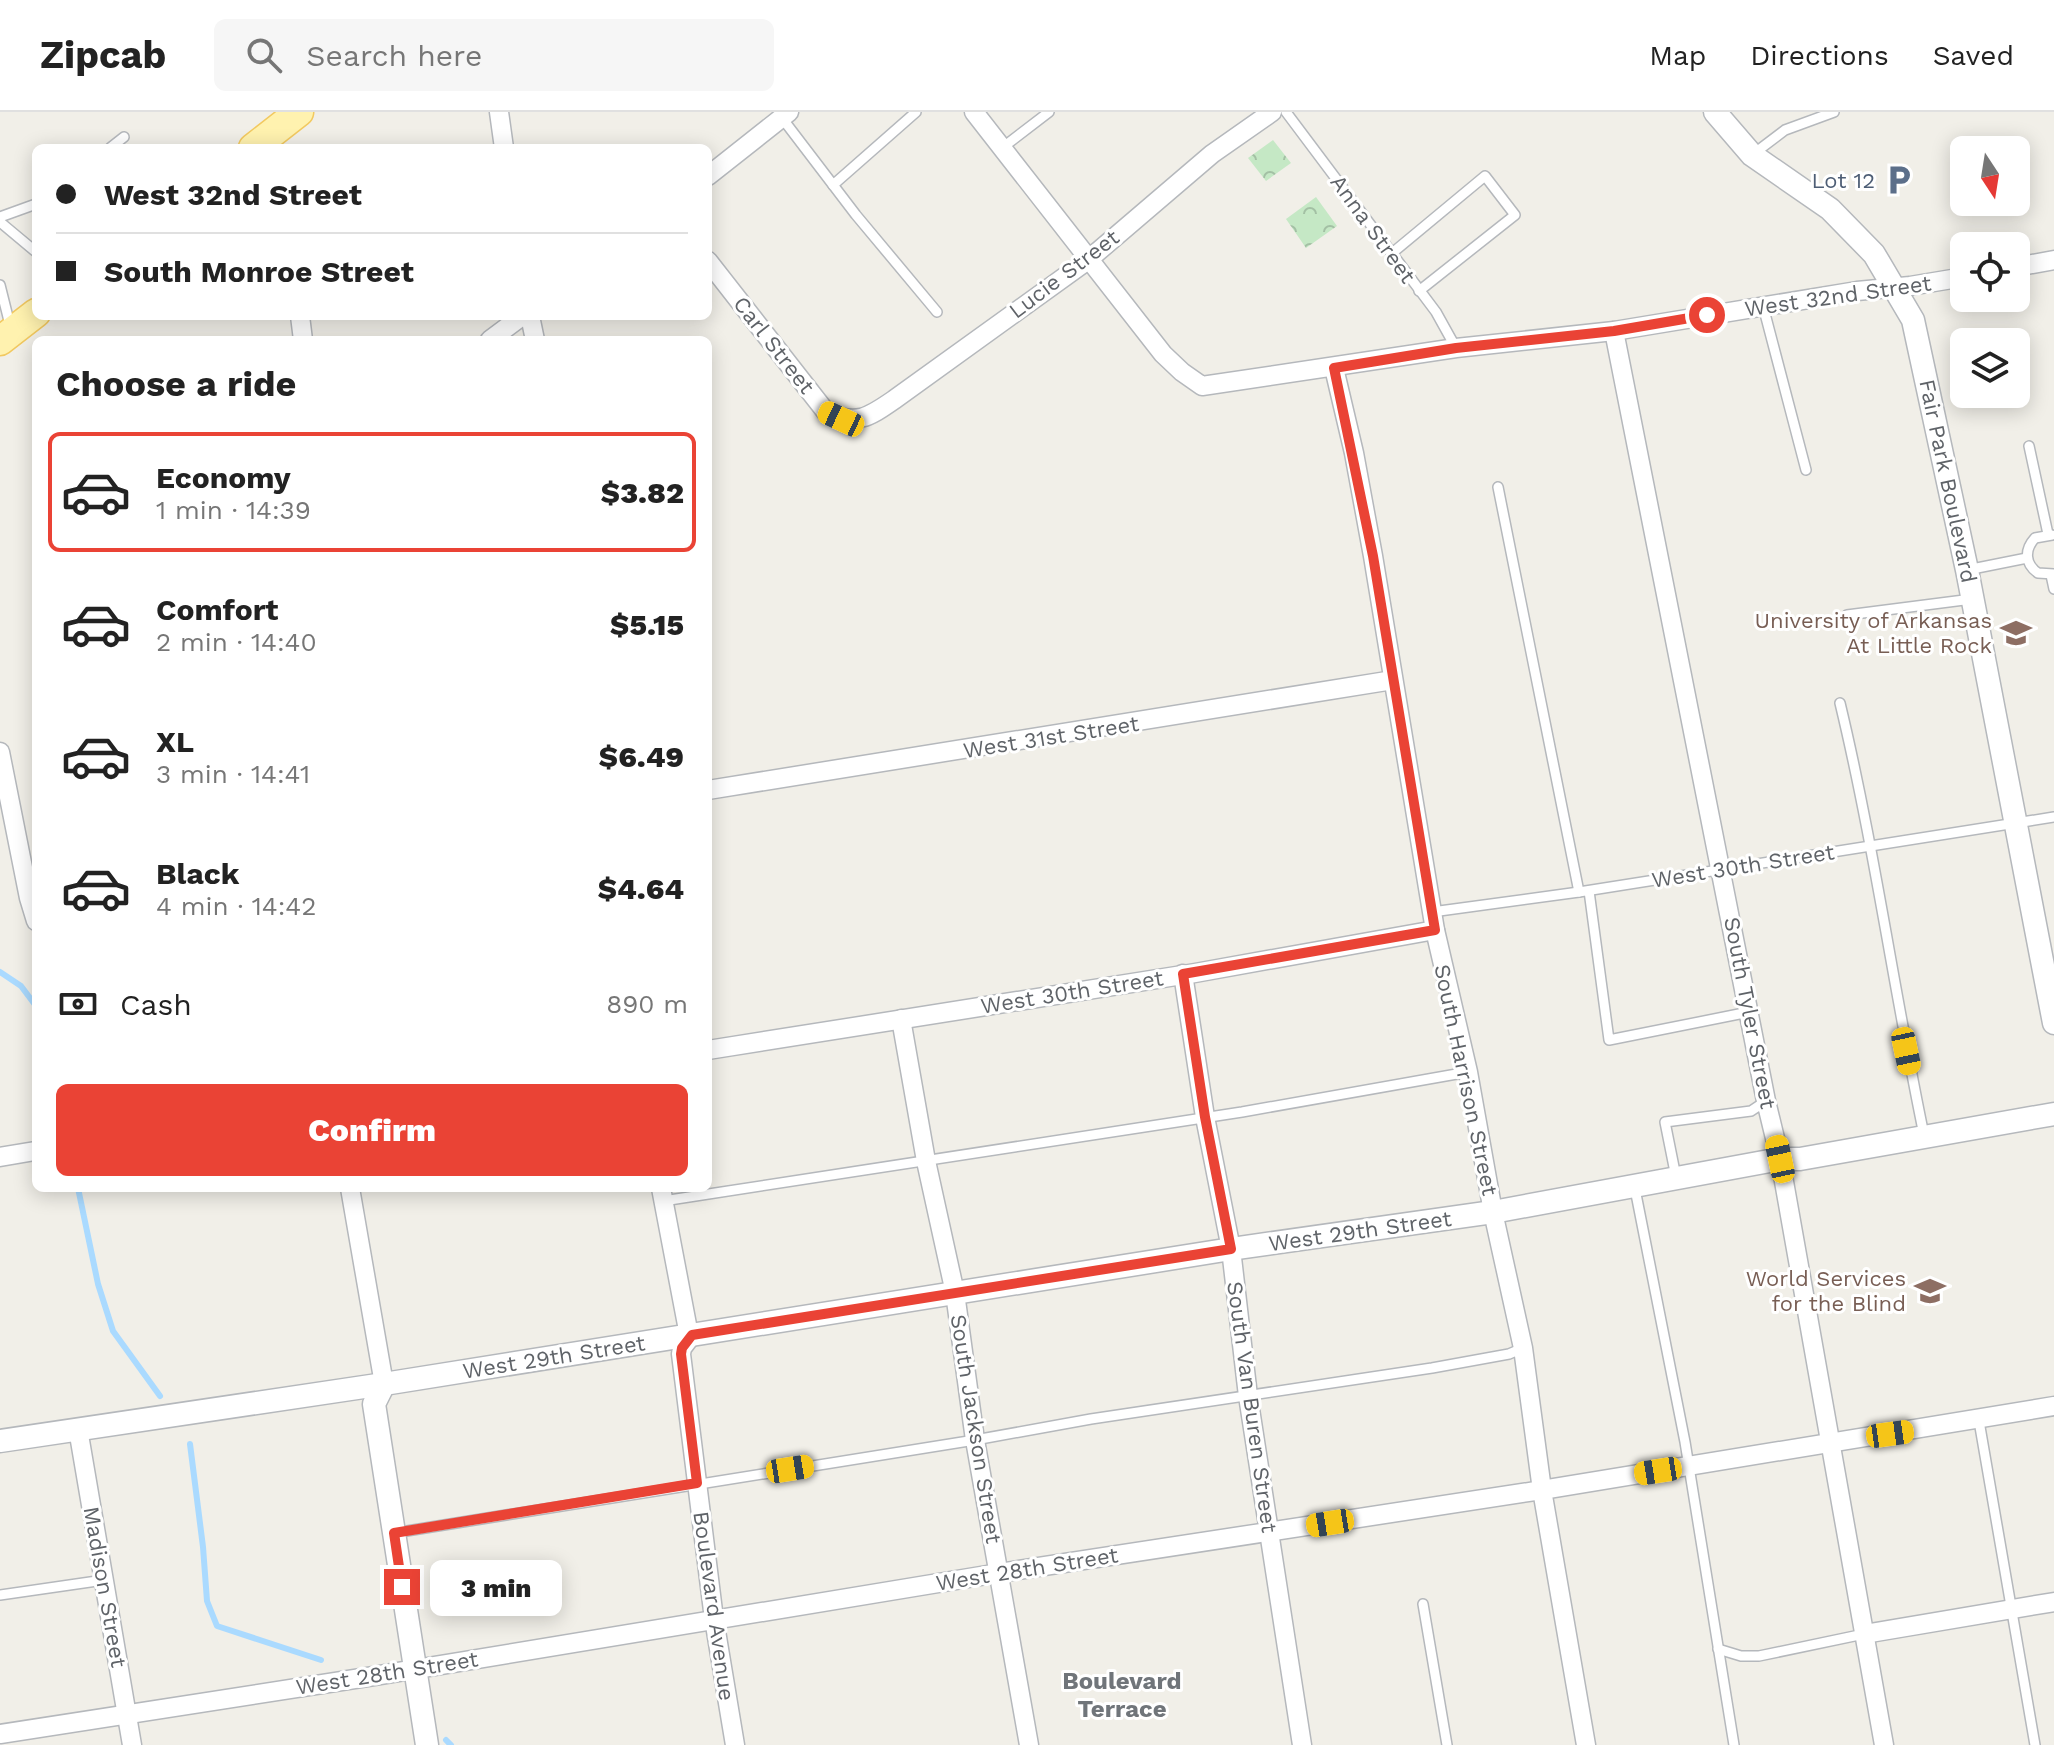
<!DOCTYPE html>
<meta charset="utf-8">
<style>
body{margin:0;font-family:"Work Sans",sans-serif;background:#f6f6f6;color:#222;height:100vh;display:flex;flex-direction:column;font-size:30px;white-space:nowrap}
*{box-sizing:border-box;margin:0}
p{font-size:26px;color:#767676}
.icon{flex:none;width:44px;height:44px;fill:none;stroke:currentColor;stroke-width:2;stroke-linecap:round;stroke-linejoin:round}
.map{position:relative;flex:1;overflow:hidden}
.side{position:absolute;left:32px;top:224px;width:680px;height:856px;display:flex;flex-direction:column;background:#fff;border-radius:12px;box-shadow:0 4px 20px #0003}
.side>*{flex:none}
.hud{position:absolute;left:32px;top:32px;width:680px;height:176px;border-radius:12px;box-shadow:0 4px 20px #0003;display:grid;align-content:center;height:176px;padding:0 24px;background:#fff}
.needle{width:52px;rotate:168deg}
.controls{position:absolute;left:1950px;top:24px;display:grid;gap:16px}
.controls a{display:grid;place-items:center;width:80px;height:80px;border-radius:12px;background:#fff;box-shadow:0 4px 20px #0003;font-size:40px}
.end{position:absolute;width:36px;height:36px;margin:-18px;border:10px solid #ea4335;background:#fff;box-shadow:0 0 0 4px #fff}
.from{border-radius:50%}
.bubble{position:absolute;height:56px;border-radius:12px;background:#fff;box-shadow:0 4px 20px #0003;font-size:26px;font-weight:800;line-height:56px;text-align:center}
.car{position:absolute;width:24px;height:48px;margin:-24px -12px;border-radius:10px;box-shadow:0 0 6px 2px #0007;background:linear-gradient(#f5c518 24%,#345 0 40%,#f5c518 0 76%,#345 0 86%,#f5c518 0)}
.hud b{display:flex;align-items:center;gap:28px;height:76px;font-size:30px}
.hud b+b{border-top:2px solid #e0e0e0}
.hud i{width:20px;height:20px;background:#222}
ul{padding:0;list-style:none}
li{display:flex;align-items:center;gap:24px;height:120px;margin:0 16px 12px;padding:0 8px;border:4px solid transparent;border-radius:12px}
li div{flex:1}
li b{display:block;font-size:30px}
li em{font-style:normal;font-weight:800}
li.active{border-color:#ea4335}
li>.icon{width:72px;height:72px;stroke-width:1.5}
h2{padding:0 24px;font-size:36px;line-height:96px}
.pay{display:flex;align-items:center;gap:20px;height:88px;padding:0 24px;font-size:30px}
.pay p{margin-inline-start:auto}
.cta{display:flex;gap:16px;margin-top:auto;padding:16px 24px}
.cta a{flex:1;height:92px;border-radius:12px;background:#ea4335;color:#fff;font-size:32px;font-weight:800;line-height:92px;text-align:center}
header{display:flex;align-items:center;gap:48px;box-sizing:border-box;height:112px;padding:0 40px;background:#fff;border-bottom:2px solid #e0e0e0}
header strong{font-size:38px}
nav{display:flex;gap:44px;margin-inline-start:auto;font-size:28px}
.search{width:560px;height:72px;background:#f6f6f6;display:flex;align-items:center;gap:20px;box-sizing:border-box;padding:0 28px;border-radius:12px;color:#767676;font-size:30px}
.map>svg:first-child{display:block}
.forest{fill:url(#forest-crowns)}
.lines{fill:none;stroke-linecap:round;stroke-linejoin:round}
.stream{stroke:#aadaff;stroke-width:6}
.service-casing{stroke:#b5b8bc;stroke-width:12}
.minor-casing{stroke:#b5b8bc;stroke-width:21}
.tertiary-casing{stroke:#b5b8bc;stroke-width:25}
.primary-casing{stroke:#f2c960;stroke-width:31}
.service{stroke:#fff;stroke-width:9}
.minor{stroke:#fff;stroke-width:18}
.tertiary{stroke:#fff;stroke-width:22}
.primary{stroke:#fff2af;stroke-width:28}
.route{stroke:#ea4335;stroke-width:10}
.labels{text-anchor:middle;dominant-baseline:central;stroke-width:6;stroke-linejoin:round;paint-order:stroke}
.service-label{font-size:22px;fill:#4e5e75;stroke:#fff;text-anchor:end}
.street-label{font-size:22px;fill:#5f6368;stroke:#fff}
.education-label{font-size:22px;fill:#785e54;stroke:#fff;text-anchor:end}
.neighbourhood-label{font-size:24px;font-weight:bold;fill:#70757a;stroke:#fff}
</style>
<header>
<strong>Zipcab</strong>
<div class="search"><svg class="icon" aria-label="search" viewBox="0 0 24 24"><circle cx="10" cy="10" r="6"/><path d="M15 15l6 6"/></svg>Search here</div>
<nav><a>Map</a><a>Directions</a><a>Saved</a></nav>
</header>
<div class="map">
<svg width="2054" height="1633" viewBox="0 0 2054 1633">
<defs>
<pattern id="forest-crowns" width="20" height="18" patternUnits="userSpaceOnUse" patternTransform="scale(2)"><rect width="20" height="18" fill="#c5e8c5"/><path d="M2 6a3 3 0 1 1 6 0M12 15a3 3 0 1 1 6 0" fill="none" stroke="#a3c0a4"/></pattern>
</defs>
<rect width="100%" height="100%" fill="#f1efe8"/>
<!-- forest -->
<g class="forest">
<path d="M1273 28 1291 51 1266 69 1248 46Z"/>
<path d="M1316 85 1337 114 1306 136 1286 107Z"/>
</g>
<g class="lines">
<!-- stream -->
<g class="stream">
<path d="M0 860 21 874 36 894"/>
<path d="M78 1076 98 1172 113 1219 160 1284"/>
<path d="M190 1332 203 1435 207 1489 217 1514 321 1548"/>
<path d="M446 1628 451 1633"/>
</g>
<defs>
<g id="service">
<path d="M1286 0 1436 200 1456 236"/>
<path d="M782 6 856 103 937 200"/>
<path d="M110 36 124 25"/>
<path d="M1002 36 1049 0"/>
<path d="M1752 43 1785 18 1834 0"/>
<path d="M833 73 916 0"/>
<path d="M0 105 36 92"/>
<path d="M0 110 36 140"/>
<path d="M1391 142 1485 64 1515 103 1419 179"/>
<path d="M0 173 11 217"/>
<path d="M1763 194 1806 358"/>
<path d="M2029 334 2048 422"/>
<path d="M1498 375 1579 780"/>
<path d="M2052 423 2035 426C2024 438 2025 452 2038 461L2054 462"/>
<path d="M1967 458 2027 446"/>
<path d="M2051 463 2054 477"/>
<path d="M1847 503 1972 487"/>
<path d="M1840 591C1874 733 1894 879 1924 1023"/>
<path d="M1589 779 1609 928 1749 900"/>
<path d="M1432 800 1579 780 2054 705"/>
<path d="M1676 1065 1665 1010 1751 999 1766 989"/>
<path d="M1637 1073 1636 1082 1685 1330 1734 1633"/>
<path d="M663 1089 1242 1000 1468 960"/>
<path d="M1979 1309 2035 1633"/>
<path d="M394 1421 975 1328 1091 1307 1432 1256 1509 1242 1523 1236"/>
<path d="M0 1483 104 1468"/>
<path d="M1423 1492 1447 1633"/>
<path d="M1718 1537 1741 1544H1759L1864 1522"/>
</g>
<g id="minor">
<path d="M499 0 504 36"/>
<path d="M974 0 1163 242 1182 260 1202 274 1456 236 1614 219 1857 179 1910 174 1964 165"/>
<path d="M708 64 789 0"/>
<path d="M708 149 826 300C857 314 869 305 895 287L1088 148 1212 42 1272 0"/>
<path d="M2016 155 2054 148"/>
<path d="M300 204 303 228"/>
<path d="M530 204 535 228"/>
<path d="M1614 219 1766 989 1780 1047 1884 1633"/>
<path d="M490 228 522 204"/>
<path d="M1334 256 1354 341 1373 444 1435 818 1468 960 1493 1100 1523 1236 1542 1378 1586 1633"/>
<path d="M0 640 29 786 36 809"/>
<path d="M708 678 1393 568"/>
<path d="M1183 862 1205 1005 1231 1137 1248 1284 1302 1633"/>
<path d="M901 907 926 1049 955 1181 975 1328 1029 1633"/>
<path d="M708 938 1195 861 1435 818"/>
<path d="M0 1045 35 1039"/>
<path d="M350 1076 384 1272"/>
<path d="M661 1076 688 1218 692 1223 682 1236 681 1242 714 1507 735 1633"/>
<path d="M78 1317 132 1633"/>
<path d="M1864 1522 2054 1490"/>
<path d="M0 1622 374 1564 999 1461 1542 1378 2054 1294"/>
</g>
<g id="tertiary">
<path d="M1715 0 1752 43 1830 97 1874 142 1913 208 1967 458 2054 911"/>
<path d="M384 1272 374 1292 427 1633"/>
<path d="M0 1329 384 1272 1231 1137 1493 1100 1780 1047H1800L2054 1002"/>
</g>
<g id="primary">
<path d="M253 36 299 0"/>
<path d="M0 229 36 201"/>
</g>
</defs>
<!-- service casing -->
<use href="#service" class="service-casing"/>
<!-- minor casing -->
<use href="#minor" class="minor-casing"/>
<!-- tertiary casing -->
<use href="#tertiary" class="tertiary-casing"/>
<!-- primary casing -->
<use href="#primary" class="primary-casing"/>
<!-- service -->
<use href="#service" class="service"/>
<!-- minor -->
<use href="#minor" class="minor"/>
<!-- tertiary -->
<use href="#tertiary" class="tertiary"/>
<!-- primary -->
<use href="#primary" class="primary"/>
</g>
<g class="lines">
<!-- route -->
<path class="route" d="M402 1475 394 1421 697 1371 681 1242 682 1236 692 1223 1231 1137 1205 1005 1183 862 1435 818 1373 444 1334 256 1456 236 1614 219 1707 203"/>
</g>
<!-- icons -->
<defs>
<symbol id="parking-bare" viewBox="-9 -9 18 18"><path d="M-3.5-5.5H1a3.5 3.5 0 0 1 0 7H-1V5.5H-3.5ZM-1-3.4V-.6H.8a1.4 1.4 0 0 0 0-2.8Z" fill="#5c6f8a" stroke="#fff" stroke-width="2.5" paint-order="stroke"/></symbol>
<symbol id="university-bare" viewBox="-9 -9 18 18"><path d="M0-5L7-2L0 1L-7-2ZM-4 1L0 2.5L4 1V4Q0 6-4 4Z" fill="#8d6e63" stroke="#fff" stroke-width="2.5" paint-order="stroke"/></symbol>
</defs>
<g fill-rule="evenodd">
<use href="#parking-bare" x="1877" y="46" width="44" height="44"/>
<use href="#university-bare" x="1994" y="499" width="44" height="44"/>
<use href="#university-bare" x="1908" y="1157" width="44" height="44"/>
</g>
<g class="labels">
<!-- service labels -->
<g class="service-label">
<text x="1875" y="68">Lot 12</text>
</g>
<!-- street labels -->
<g class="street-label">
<text transform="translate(1373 117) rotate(54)">Anna Street</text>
<text transform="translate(1064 162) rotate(-37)">Lucie Street</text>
<text transform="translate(1838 184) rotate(-8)">West 32nd Street</text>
<text transform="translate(774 233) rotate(52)">Carl Street</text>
<text transform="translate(1948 369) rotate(78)">Fair Park Boulevard</text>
<text transform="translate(1051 625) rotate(-9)">West 31st Street</text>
<text transform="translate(1743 754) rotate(-9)">West 30th Street</text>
<text transform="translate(1072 880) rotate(-9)">West 30th Street</text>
<text transform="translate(1750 901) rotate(79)">South Tyler Street</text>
<text transform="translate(1466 968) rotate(78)">South Harrison Street</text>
<text transform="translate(1360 1119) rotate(-8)">West 29th Street</text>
<text transform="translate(554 1245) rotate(-9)">West 29th Street</text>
<text transform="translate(1252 1295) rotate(82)">South Van Buren Street</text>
<text transform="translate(976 1317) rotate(81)">South Jackson Street</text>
<text transform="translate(1027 1457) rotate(-9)">West 28th Street</text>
<text transform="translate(105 1475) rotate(80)">Madison Street</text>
<text transform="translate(714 1494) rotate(82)">Boulevard Avenue</text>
<text transform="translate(387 1561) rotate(-9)">West 28th Street</text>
</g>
<!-- education labels -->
<g class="education-label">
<text x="1992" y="508">University of Arkansas<tspan x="1992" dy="25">At Little Rock</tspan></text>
<text x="1906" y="1166">World Services<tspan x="1906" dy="25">for the Blind</tspan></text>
</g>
<!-- neighbourhood labels -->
<g class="neighbourhood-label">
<text x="1122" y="1569">Boulevard<tspan x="1122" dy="28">Terrace</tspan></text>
</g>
</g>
</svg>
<div class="controls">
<a><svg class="needle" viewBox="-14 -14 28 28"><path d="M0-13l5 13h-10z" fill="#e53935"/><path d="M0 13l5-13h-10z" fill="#767676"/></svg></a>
<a><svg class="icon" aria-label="locate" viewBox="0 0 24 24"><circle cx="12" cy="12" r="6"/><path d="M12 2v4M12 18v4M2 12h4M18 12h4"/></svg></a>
<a><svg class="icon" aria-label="layers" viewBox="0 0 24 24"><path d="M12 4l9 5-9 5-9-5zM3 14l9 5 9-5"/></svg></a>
</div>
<i class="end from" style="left:1707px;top:203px"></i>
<i class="end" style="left:402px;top:1475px"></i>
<div class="bubble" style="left:430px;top:1448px;width:132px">3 min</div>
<i class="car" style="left:841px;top:307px;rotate:295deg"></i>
<i class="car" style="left:1906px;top:939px;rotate:168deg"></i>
<i class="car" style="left:1780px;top:1047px;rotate:348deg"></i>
<i class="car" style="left:1890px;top:1322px;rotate:82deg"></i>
<i class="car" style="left:790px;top:1357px;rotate:81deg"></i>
<i class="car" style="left:1658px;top:1359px;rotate:261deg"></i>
<i class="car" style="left:1330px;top:1411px;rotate:261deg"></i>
<div class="hud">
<b><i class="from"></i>West 32nd Street</b>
<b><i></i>South Monroe Street</b>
</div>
<section class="side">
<h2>Choose a ride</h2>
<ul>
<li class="active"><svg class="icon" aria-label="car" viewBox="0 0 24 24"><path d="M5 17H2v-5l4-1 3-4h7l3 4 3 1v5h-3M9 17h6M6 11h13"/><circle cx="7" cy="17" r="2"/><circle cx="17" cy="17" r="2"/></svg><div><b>Economy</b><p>1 min · 14:39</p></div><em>$3.82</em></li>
<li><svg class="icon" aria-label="car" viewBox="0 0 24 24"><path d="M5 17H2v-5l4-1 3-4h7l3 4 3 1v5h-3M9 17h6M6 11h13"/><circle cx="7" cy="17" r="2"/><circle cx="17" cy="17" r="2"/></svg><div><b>Comfort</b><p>2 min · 14:40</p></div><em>$5.15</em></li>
<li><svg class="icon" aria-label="car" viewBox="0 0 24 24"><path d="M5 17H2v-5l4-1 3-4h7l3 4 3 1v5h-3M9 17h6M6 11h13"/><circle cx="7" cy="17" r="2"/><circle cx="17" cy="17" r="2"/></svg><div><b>XL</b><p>3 min · 14:41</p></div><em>$6.49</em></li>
<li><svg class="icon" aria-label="car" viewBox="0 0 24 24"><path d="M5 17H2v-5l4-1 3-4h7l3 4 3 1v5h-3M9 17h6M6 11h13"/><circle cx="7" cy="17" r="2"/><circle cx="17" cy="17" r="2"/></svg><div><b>Black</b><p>4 min · 14:42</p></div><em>$4.64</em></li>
</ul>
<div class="pay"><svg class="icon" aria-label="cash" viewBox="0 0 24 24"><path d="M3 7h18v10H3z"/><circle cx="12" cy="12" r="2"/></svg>Cash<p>890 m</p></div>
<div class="cta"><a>Confirm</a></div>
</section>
</div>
